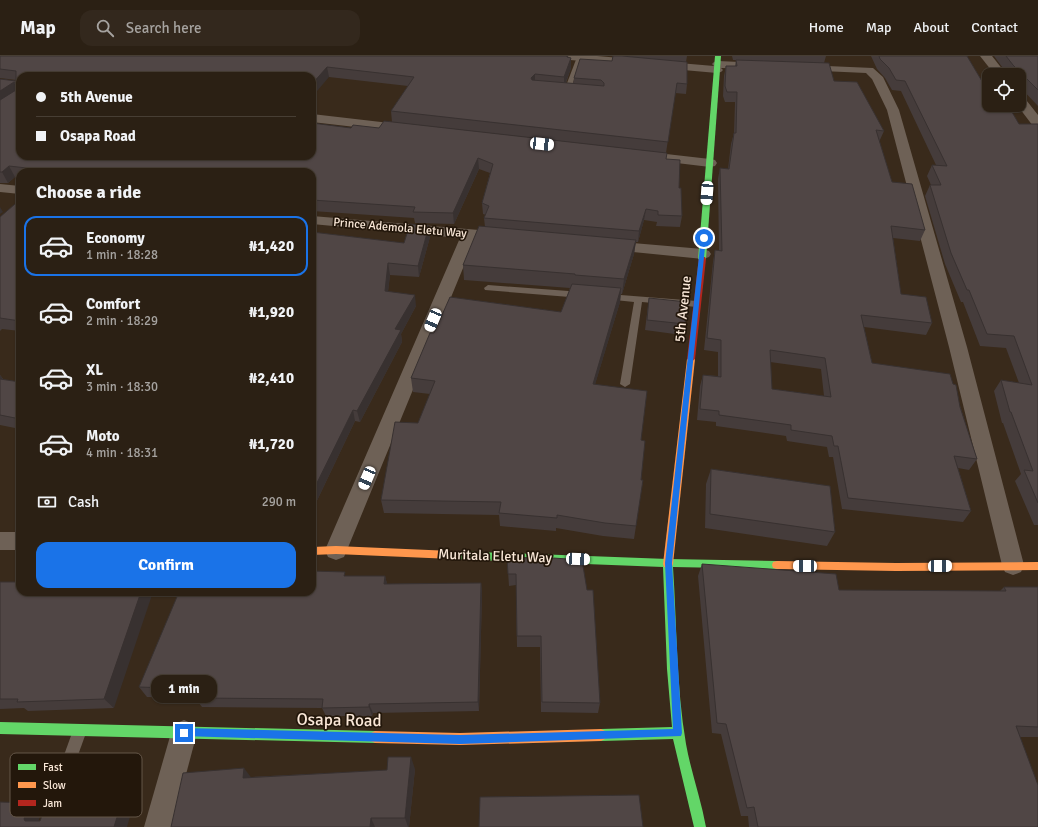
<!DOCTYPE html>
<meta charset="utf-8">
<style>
body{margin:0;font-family:Signika,sans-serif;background:#33281d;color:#f1f3f6;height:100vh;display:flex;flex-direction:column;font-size:15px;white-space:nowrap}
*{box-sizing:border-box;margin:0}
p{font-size:13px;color:#a6a3a0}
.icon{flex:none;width:22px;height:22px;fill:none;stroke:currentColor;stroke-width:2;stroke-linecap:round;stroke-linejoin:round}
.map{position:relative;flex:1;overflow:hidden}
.drawer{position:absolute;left:16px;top:112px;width:300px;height:428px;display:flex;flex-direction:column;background:#2b2014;border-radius:12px;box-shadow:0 1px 3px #0004,0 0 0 1px #473e34}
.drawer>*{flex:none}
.guide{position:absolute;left:16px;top:16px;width:300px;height:88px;border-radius:12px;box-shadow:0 1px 3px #0004,0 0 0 1px #473e34;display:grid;align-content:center;height:88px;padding:0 20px;background:#2b2014}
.buttons{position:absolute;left:982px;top:12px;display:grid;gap:8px}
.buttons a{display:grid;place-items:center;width:44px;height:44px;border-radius:8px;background:#2b2014;box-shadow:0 1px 3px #0004,0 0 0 1px #473e34;font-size:20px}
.end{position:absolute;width:18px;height:18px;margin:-9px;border:5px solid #1a73e8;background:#fff;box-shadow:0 0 0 2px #fff}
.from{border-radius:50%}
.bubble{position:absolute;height:28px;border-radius:12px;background:#2b2014;box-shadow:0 1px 3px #0004,0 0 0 1px #473e34;font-size:13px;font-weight:700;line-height:28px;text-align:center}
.car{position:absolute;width:12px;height:24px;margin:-12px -6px;border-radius:5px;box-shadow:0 0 3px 1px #0007;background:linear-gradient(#fff 24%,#345 0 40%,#fff 0 76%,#345 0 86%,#fff 0)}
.guide b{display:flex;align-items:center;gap:14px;height:38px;font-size:15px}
.guide b+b{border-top:1px solid #473e34}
.guide i{width:10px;height:10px;background:#f1f3f6}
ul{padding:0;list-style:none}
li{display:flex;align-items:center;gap:12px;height:60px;margin:0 8px 6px;padding:0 12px;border:2px solid transparent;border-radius:12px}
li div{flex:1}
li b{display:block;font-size:15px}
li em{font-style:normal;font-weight:700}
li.current{border-color:#1a73e8}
li>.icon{width:36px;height:36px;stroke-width:1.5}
h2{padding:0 20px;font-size:18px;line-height:48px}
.pay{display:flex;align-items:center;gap:10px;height:44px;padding:0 20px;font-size:15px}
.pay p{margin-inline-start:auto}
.action{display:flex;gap:8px;margin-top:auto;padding:8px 20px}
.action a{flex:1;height:46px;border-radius:12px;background:#1a73e8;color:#fff;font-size:16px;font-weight:700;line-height:46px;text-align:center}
header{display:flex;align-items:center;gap:24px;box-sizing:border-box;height:56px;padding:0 20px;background:#2b2014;border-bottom:1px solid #473e34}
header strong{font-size:19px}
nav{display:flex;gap:22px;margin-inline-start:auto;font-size:14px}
.search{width:280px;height:36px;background:#33281d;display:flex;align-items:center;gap:10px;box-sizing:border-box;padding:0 14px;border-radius:12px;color:#a6a3a0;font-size:15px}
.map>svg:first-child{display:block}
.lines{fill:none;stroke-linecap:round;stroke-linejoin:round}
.lane{fill:#6e6156;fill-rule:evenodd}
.street{fill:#6e6156;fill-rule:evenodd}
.fast{fill:#63d668;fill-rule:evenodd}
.slow{fill:#ff974d;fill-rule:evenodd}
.jam{fill:#b3261e;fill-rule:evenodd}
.wall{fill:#453c3b;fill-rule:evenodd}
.shaded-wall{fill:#383130}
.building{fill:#504645;stroke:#383130;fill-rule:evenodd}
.route{fill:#1a73e8}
.labels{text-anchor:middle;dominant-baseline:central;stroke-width:3.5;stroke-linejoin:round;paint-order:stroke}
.far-street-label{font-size:12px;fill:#fae8d8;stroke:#23170b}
.street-label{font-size:14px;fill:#fae8d8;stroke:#23170b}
.near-street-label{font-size:17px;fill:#fae8d8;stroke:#23170b}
.key{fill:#23170b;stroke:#645648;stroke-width:1}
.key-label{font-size:11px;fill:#fae8d8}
</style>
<header>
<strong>Map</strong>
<div class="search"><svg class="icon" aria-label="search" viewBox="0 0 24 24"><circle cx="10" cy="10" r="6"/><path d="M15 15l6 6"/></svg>Search here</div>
<nav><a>Home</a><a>Map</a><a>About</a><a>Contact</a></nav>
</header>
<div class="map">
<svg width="1038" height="771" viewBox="0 0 1038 771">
<rect width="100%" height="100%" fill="#392a1b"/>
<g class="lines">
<!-- lane -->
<g class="lane">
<path d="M577 1 582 2 570 35 565 36 564 35Z"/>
<path d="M488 229 582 236 586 239 582 242 485 234 484 232Z"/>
<path d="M608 238 697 245 701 248 697 251 642 246 630 328 625 331 620 328 634 246 605 243 604 241Z"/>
<path d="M79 670 84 672 86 677 52 771H38L72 677 74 672Z"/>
</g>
<!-- street -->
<g class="street">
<path d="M553 0H597L714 10 712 8 714 6 718 5 762 7 766 8 768 10 766 12 762 13 721 12 723 14 721 16 717 17 559 3 555 2Z"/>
<path d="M980 0H992L1007 19H995Z"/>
<path d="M804 9 873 12 883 21 899 54 967 291 1024 509 1021 516 1013 519 1005 516 1002 509 949 291 887 54 872 23 866 17 800 14 798 12 800 10Z"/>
<path d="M1019 39 1023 40 1038 59V71L1033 70 1017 49H1019Z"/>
<path d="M312 58 407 69 412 70 413 73 412 76 407 77 312 66Z"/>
<path d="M640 95 710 103 715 104 717 107 715 110 710 111 635 102 633 99 635 96Z"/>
<path d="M0 128 20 130V138L0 136Z"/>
<path d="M312 160 503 176 508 178 511 181 508 184 503 186 475 183 347 494 344 501 336 504 328 501 325 494 460 182 312 168Z"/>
<path d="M609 185 703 193 709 195 711 198 709 201 703 203 603 193 601 190 603 187Z"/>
<rect x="0" y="476" width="20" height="18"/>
<path d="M184 664 193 668 197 677 172 771H144L171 677 175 668Z"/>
</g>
<!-- fast -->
<g class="fast">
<path d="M715 0H721L706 203 702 205 698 203Z"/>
<path d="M452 495 668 503 777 505 781 506 782 509 781 512 777 513 673 511C677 570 676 630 686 688 691 716 701 743 706 771H694L673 683 601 685 597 683 595 679 597 675 601 673 672 671 667 613 663 511 452 503 448 502 447 499 448 496Z"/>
<path d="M0 666 375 675 379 677 381 681 379 685 375 687 0 678Z"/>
</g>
<!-- slow -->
<g class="slow">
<path d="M691 300 695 303 673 508 672 511 668 512 664 511 663 508 687 303Z"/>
<path d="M336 490 452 495 456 496 457 499 456 502 452 503 336 498 312 499V491Z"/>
<path d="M777 505 896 507 1038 506V514L896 515 777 513 773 512 772 509 773 506Z"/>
<path d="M601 673 605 675 607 679 605 683 601 685 460 689 375 687 371 685 369 681 371 677 375 675 460 677Z"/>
</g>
<!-- jam -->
<path class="jam" d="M699 201H705L706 203 695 303 691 306 687 303Z"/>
</g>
<!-- wall -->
<g class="wall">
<path d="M0 0H568L571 12 566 27H573L574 22 612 5 613 0H687L686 6 687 28 686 38 675 37 666 97 392 66 391 55 408 30 329 21 312 20H20L312 100 351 72 666 103 679 132 682 160 680 171 656 170 657 166 644 164 638 186H636L634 198 622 238H621L620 246 595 328 641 384 636 470 634 483 603 480 556 472V475L500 470 499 459 384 457 381 444 418 367 430 338 413 336 411 322 434 277 561 256 570 232 464 224 463 209 485 171 484 162 486 159 483 158 482 147 490 117 479 113 454 168 415 167 414 162 312 155V116H20V122L15 121 8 127H0V23L16 25V24L0 22Z"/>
<path d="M732 0H826L824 7 834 25 884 75 879 86 892 126 925 174 920 185 893 182 901 238 932 267 926 279 864 271 872 307 953 328 977 403 969 414 958 412 971 455 963 466 842 453 833 401H829L827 391 787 385 786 380 716 370V366L697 364 700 330 703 319 718 320V296L704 294 713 206 715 194 719 195 718 123 720 112 728 113 731 88 734 77 735 46H725L723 40 724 20 726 10H735L736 4H733ZM770 306 821 313 824 340 772 333Z"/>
<path d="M871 0H967L997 50 1019 68H1038V469H1034L1015 425 1021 418 1003 367H1002L994 335 1001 324 1019 327 1006 292 980 290 963 246H961L945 208 925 140 930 129H931L927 120 932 109H936L901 35 892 34 885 22 877 13Z"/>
<path d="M994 0H1038V50L1019 30V19H1008Z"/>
<path d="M20 148V275L2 273 0 275V161Z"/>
<path d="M429 170 430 181 419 221 390 219 388 235 416 250 401 278 402 286 360 366 355 365 312 455V176L404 187Z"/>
<path d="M649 242 685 268 682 279 645 274Z"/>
<path d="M0 319 4 324 20 326V373L0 369Z"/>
<path d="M711 413 835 476 827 490 705 472 706 428Z"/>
<path d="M507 501 534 504 600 647 598 657 541 656 540 591H517L516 529 509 530Z"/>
<path d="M702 508 839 534 1000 535 1004 531H1038V681H1020L1038 771H749L748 760H741L721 678 712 677 698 520Z"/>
<path d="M346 520H385L387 528 481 527 482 538 479 655 373 657 372 660H326L322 652 202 651 195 642 147 641 139 631Z"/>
<path d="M0 526 114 652 28 655 24 652 0 653Z"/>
<path d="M415 713 409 771H171L251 721Z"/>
</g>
<!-- shaded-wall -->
<g class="shaded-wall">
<path d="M571 2V12L564 31V21Z"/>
<path d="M327 11 329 21 312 41V28Z"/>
<path d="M535 18V29L531 22Z"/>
<path d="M14 26 19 37 0 49V35Z"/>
<path d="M478 102 479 113 454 168 453 157Z"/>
<path d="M9 110 15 121 8 127 2 116Z"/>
<path d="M0 151 3 156 0 158Z"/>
<path d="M646 153 644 164 638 186 639 175Z"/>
<path d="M429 170 430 181 419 221 418 210Z"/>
<path d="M636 184 634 198 622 238 624 223Z"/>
<path d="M388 207 390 219 387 246 385 235Z"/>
<path d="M621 232 620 246 591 342 593 328Z"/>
<path d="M415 239 416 250 401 278 402 286 360 366 357 355 395 273Z"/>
<path d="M0 319 5 326 0 332Z"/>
<path d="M353 354 355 365 312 455V437Z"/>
<path d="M385 520 388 531 384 528Z"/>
<path d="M481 527 482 538 479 655 478 646Z"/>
<path d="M141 536H153L114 652 104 643Z"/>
<path d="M369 648 373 657 372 660 369 651Z"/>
<path d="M411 701 415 713 409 771H408L405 762Z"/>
<path d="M244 712 253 724 243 722Z"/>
<path d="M126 732 136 740 127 771H114Z"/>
<path d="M30 747 42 754 37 770 25 765 24 763Z"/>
<path d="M371 762 375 771H370Z"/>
</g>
<!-- building -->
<g class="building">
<path d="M0 0H567V1L571 2 564 21 535 18 531 22 532 24 604 30V27L601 24 574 22 580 3 612 5 613 0H622L687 6V28L677 27 668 86 391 55 414 21 327 11 312 28V20H20V100H312V67L351 72 353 69 379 72 384 65 667 97 666 103 680 104 679 132H681L682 160 658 159V155L646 153 639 175 484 162 489 150 482 147 493 108 478 102 453 157 413 156 415 151 312 144V116H62L9 110 2 116H0V44L16 34V27L14 26 0 35V23L16 25V15L0 13Z"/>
<path d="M879 0H967L989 37V49H996L997 50 1009 51 1019 68H1038V447L1024 414 1033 415 1011 356H1010L1001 324 1032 329 1014 280 987 278 969 234H967L951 197 930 129H941L932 109 947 110 905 25 896 24 889 12 880 3Z"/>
<path d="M1006 0H1038V34L1013 9Z"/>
<path d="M736 4 829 7 834 25 857 26 884 75 876 74 892 126 912 128 925 174 891 170 901 238 926 241 932 267 861 259 872 307 950 318 953 328 956 329 960 351 977 403 954 400 971 455 848 442 838 390H834L832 380 791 374V369L719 359V355L700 353 703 319 721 321V284L707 282 715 194 722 195 720 112 729 113 734 77H736L737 36H727L725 30 726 10H737ZM770 294 825 302 831 341 772 333Z"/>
<path d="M15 148 19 149 20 148V265L0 262V161Z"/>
<path d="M410 168 429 170 418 210 388 207 385 235 415 239 395 273 401 274 357 355 353 354 312 437V176L404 187Z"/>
<path d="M479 170 636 184 624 223 575 219V218L463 209Z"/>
<path d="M572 228 621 232 593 328 647 335 641 384 645 385 641 424H643L636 470 605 467 557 459V462L499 457 501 446 381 444 395 366 418 367 435 325 411 322 430 277H434L450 241 561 256Z"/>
<path d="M649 242 687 246 685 268 647 264Z"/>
<path d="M0 323 20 326V363L0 359Z"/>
<path d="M711 413 830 430 835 476 710 458Z"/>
<path d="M507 501 534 502V504L553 502 582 504 587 534H593L600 647 542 646 541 580H517L516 518H508Z"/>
<path d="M702 508 836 518 839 534 1006 535 1004 531H1038V671L1016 670 1038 729V771H758L754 751 747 752 726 668 717 667Z"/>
<path d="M312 515 345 516 344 520H385L384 528 481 527 478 646 369 648V651L322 652 323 643 195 642 197 633 139 631 179 536H312Z"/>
<path d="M0 526H20V536H141L104 643 17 646 18 643H0Z"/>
<path d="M388 701H411L405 762H371L370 771H171L183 717 244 712 243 722 387 714Z"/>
<path d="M126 732 114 771H0V746L30 747 24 763 25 765H40L47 747H63L68 733Z"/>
<path d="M639 739 643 771H479L480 741Z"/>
</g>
<!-- route -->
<path class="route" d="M704 181 706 182 672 507 682 677 681 680 460 688 181 680 179 677 181 674 184 672 460 679 673 673 665 507 701 182Z"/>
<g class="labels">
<!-- far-street labels -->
<g class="far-street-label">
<text transform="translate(400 172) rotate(5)">Prince Ademola Eletu Way</text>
</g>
<!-- street labels -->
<g class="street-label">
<text transform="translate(683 253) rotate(-84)">5th Avenue</text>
<text transform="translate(495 500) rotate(2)">Muritala Eletu Way</text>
</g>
<!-- near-street labels -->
<g class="near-street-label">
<text transform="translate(339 664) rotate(1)">Osapa Road</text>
</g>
</g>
<!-- legend -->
<rect x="10" y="697" width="132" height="64" rx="6" class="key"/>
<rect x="18" y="708" width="18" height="6" fill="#63d668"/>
<rect x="18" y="726" width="18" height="6" fill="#ff974d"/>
<rect x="18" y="744" width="18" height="6" fill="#b3261e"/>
<g class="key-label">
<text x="43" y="715">Fast</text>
<text x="43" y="733">Slow</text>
<text x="43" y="751">Jam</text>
</g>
</svg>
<div class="buttons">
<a><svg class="icon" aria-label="locate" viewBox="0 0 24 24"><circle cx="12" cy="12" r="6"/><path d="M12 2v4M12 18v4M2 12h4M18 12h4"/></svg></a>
</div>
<i class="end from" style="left:704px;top:182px"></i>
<i class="end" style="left:184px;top:677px"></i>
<div class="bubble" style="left:151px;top:619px;width:66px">1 min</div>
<i class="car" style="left:542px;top:88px;rotate:96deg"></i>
<i class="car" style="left:707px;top:137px;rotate:184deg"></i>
<i class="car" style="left:433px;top:264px;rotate:203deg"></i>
<i class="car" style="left:367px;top:422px;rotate:203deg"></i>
<i class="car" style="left:578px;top:503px;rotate:93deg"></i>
<i class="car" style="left:805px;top:510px;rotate:271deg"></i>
<i class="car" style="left:940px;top:510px;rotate:89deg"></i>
<div class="guide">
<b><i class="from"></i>5th Avenue</b>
<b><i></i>Osapa Road</b>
</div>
<section class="drawer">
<h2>Choose a ride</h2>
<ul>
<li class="current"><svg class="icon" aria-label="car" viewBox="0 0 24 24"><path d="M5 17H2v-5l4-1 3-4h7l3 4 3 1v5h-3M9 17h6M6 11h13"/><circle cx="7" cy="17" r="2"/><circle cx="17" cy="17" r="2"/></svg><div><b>Economy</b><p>1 min · 18:28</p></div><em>₦1,420</em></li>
<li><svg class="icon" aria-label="car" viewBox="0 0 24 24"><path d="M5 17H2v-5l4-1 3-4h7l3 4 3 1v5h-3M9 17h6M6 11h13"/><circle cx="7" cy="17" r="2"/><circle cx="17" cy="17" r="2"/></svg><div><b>Comfort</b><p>2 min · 18:29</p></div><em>₦1,920</em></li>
<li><svg class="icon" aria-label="car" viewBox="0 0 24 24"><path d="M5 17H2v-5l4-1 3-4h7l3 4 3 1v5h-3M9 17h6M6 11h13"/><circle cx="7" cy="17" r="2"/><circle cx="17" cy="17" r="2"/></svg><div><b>XL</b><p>3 min · 18:30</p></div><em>₦2,410</em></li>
<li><svg class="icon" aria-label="car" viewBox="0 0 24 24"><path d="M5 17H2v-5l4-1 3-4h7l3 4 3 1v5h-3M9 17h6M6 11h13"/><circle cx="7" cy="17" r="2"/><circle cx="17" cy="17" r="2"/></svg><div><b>Moto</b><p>4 min · 18:31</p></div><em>₦1,720</em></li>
</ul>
<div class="pay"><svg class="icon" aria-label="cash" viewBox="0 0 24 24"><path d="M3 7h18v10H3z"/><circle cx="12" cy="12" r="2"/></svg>Cash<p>290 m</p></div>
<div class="action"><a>Confirm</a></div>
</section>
</div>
